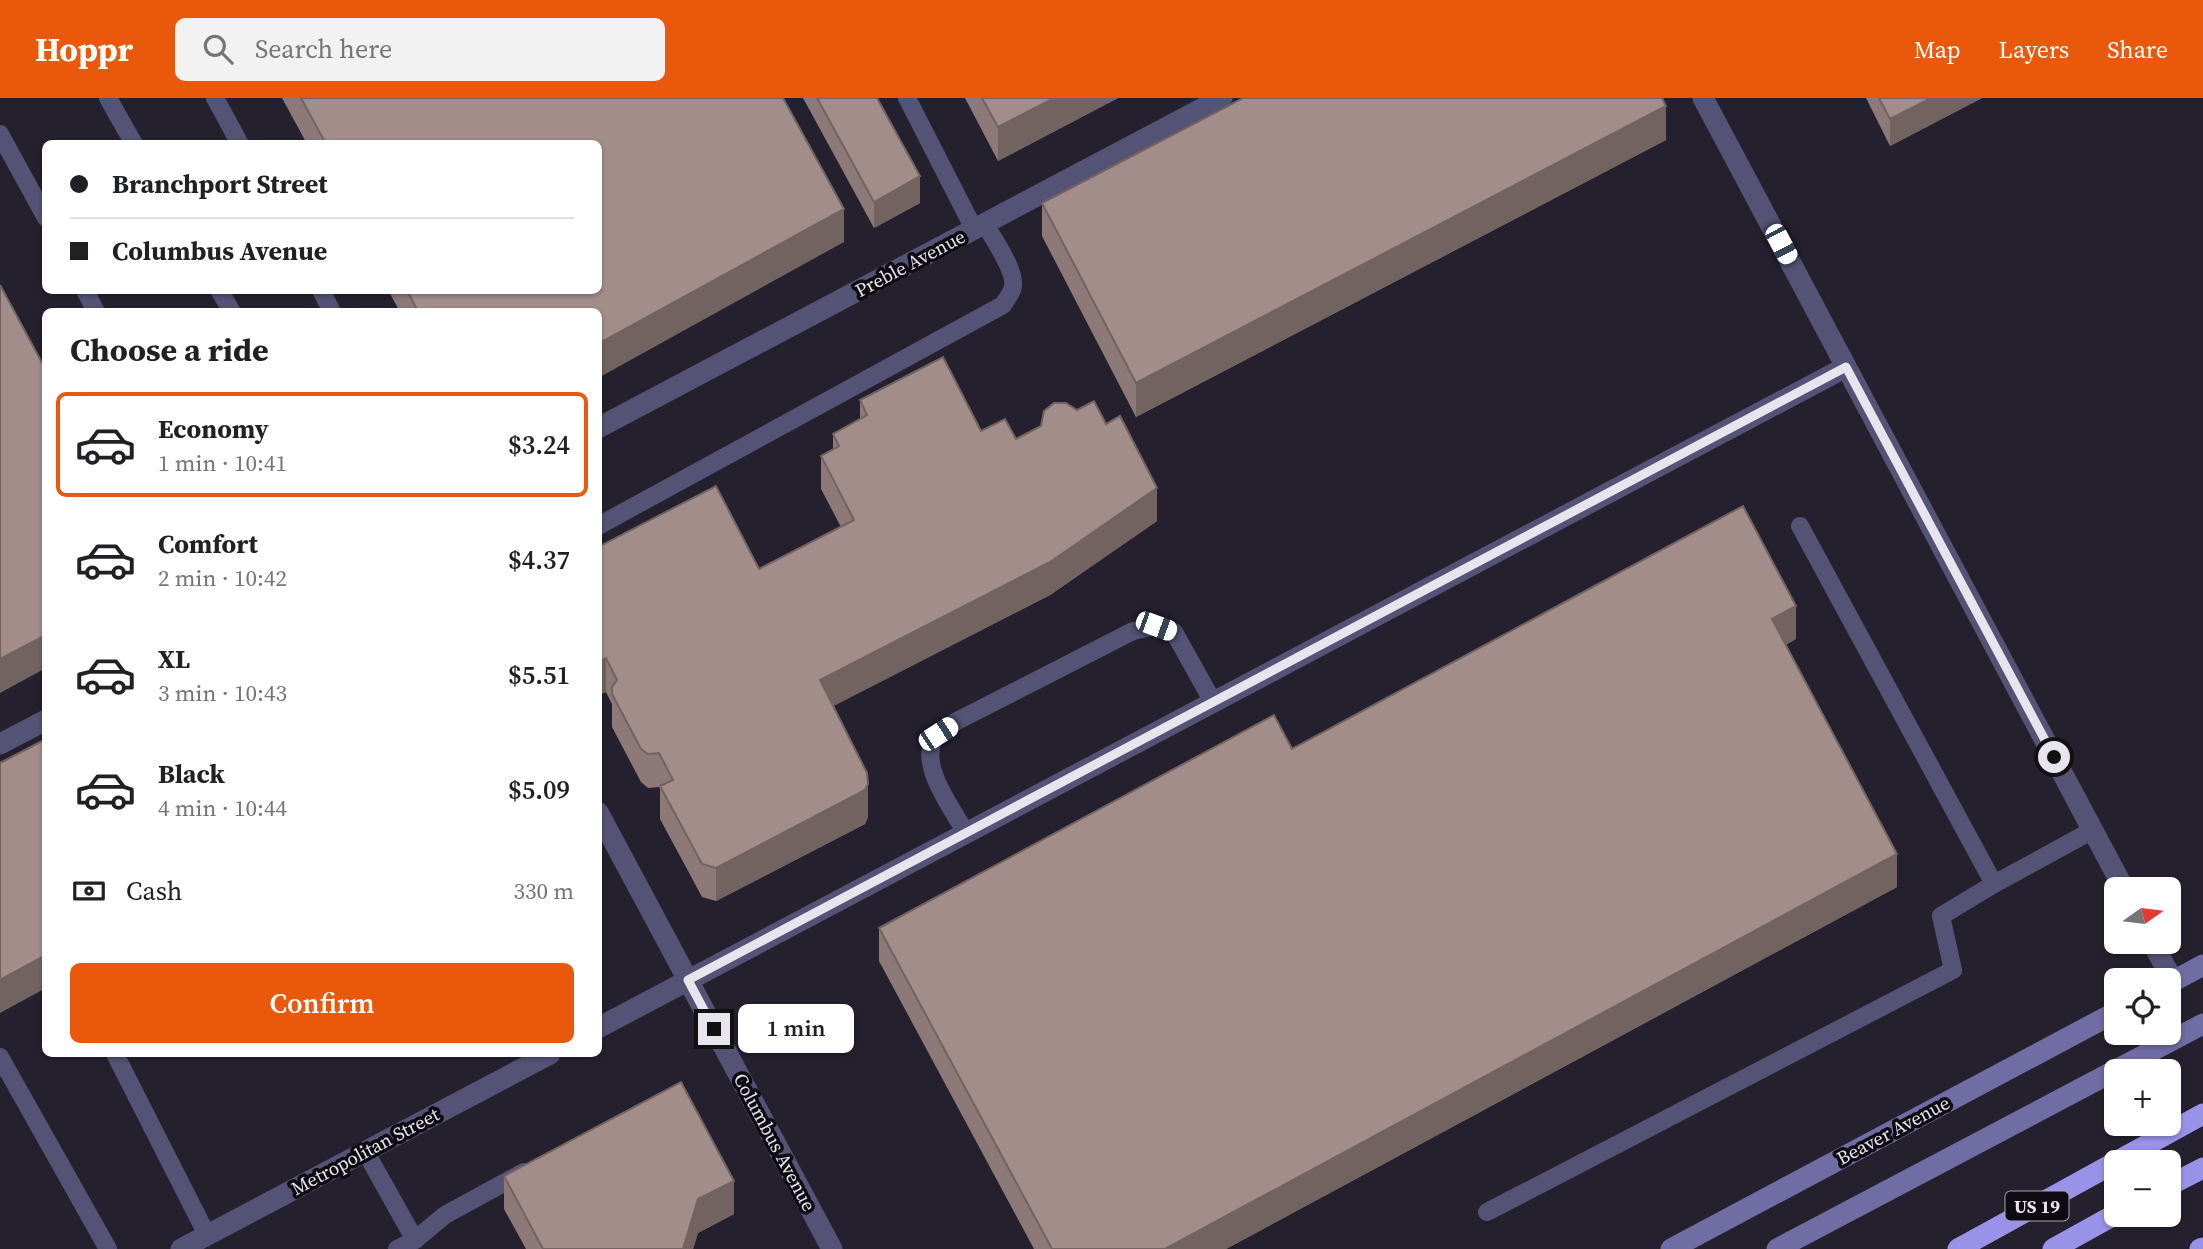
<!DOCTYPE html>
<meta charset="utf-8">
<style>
body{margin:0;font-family:"Source Serif 4",serif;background:#f2f2f2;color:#202124;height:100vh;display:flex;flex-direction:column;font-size:26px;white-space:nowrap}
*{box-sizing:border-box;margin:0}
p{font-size:23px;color:#757577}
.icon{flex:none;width:38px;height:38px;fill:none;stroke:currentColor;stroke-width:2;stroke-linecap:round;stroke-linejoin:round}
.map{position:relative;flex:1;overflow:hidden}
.sheet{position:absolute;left:42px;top:210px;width:560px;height:749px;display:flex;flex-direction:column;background:#fff;border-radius:10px;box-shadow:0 2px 5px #0004}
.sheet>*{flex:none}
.guide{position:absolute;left:42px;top:42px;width:560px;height:154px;border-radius:10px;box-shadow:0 2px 5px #0004;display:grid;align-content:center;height:154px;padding:0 28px;background:#fff}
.needle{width:46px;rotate:76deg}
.tools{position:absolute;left:2104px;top:779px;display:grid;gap:14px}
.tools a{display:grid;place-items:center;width:77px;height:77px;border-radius:10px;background:#fff;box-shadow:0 2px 5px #0004;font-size:35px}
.end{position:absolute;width:32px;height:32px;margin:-16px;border:9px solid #e7e4ee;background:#111;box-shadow:0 0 0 4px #111}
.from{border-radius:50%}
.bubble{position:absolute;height:49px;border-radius:10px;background:#fff;box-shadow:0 2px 5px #0004;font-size:23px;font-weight:600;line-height:49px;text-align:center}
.car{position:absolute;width:21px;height:42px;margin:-21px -10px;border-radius:9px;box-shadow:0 0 5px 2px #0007;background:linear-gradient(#fff 24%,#345 0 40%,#fff 0 76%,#345 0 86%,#fff 0)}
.guide b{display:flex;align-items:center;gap:24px;height:66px;font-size:26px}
.guide b+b{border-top:2px solid #e0e0e0}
.guide i{width:18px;height:18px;background:#202124}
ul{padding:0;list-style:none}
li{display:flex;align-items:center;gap:21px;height:105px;margin:0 14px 10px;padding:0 14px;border:4px solid transparent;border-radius:10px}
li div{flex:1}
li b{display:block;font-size:26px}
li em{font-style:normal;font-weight:600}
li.selected{border-color:#ea580c}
li>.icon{width:63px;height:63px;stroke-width:1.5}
h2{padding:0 28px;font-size:32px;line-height:84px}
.pay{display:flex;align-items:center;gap:18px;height:77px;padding:0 28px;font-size:26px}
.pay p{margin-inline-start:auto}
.primary-button{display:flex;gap:14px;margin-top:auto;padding:14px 28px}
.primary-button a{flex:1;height:80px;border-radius:10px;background:#ea580c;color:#fff;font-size:28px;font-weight:600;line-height:80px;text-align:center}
header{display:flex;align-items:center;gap:42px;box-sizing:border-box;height:98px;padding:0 35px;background:#ea580c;color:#fff}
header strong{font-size:33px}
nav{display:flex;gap:38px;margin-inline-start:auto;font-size:24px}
.search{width:490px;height:63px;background:#f2f2f2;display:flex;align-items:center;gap:18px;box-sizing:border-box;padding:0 24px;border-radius:10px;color:#757577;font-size:26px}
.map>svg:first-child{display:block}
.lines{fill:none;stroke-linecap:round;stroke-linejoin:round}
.lane{stroke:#545275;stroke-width:18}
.street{stroke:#545275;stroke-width:21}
.secondary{stroke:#706ca4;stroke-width:21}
.highway{stroke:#9992e9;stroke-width:21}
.wall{fill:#8c7978}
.shaded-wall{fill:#726361}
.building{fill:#a38d8b;stroke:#726361;stroke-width:2}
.route{stroke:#e7e4ee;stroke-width:9}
.labels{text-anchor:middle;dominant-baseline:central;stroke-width:7;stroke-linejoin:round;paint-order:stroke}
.shield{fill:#0d0b11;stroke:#a6a3ac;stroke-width:2}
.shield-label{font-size:18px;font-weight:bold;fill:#e7e4ee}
.street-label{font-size:19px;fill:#e7e4ee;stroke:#0d0b11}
</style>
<header>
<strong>Hoppr</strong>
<div class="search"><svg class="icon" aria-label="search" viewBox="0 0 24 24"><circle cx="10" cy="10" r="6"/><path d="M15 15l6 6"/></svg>Search here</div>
<nav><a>Map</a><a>Layers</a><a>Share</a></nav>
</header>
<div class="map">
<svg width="2203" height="1151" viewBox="0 0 2203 1151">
<rect width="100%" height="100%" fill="#25202e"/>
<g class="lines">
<!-- lane -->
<g class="lane">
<path d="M108 0 134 46"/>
<path d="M215 0 240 46"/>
<path d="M907 0 974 131"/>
<path d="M0 36 46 120"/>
<path d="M85 192 96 214"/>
<path d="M219 192 232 214"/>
<path d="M321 192 332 214"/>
<path d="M598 428 1003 207C1006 202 1010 197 1012 192 1019 176 993 141 985 126"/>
<path d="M1800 428 1994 786 2093 732"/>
<path d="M966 735C952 710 914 662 938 635 943 631 951 627 957 623L1133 533 1156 528 1174 534 1213 604"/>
<path d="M115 956 207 1137"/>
<path d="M0 959 108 1151"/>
<path d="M365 1053 415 1142 397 1151"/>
<path d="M1487 1114 1953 872 1941 818 1994 786"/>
<path d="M415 1142 445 1117 524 1074"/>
</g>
<!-- street -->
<g class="street">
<path d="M1703 0 2124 791"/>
<path d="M598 330 1222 0"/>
<path d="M0 646 46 622"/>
<path d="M598 714 832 1151"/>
<path d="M2152 844 2173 883"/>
<path d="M598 930 1846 269"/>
<path d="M181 1151 550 956"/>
</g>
<!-- secondary -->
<g class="secondary">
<path d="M2168 886 2203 867"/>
<path d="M1671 1151 2116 914"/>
<path d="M1777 1151 2203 926"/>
</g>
<!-- highway -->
<g class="highway">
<path d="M2168 1088 2203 1070"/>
<path d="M1958 1151 2203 1016"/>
<path d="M2053 1151 2116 1116"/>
<path d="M2200 1151 2203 1150"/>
</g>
</g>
<!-- wall -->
<g class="wall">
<path d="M282 0H783L844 144 598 214H400L388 192H598V46H307Z"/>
<path d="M803 0H877L920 105 874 130Z"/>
<path d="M965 0H1118L998 63Z"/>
<path d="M1866 0H1982L1890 48Z"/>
<path d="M1666 42 1136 319 1042 138V105Z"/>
<path d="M860 302 1016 341 1157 423 1050 497 833 608 868 719 865 726 716 803 702 799 660 721V691L659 689 648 690 641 684 612 629V606L606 594 598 597V449L759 471 841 429 821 391V358L833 352V336L860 322Z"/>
<path d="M1796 541 1785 547 1897 789 1226 1151H1034L879 863V830Z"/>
<path d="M504 1078 734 1116 698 1135 693 1151H526L504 1111Z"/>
</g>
<!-- shaded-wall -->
<g class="shaded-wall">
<path d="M1054 0H1118L998 63V29Z"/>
<path d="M1931 0H1982L1890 48V21Z"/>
<path d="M1666 8V42L1136 319V285Z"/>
<path d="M920 78V105L874 130V104Z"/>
<path d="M844 111V144L598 280V246Z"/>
<path d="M1157 390V423L1050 497 820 615V582Z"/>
<path d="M1796 508V541L1772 555V521Z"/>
<path d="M46 537V570L0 595V561Z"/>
<path d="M606 560V594L598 597V564Z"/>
<path d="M868 686V719L865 726 716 803V770Z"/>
<path d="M1897 756V789L1226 1151H1165Z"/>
<path d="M46 857V890L0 915V882Z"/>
<path d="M734 1083V1116L698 1135 693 1151H683L698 1101Z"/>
</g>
<!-- building -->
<g class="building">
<path d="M301 0H783L844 111 598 246V214H418L407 192H598V46H326Z"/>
<path d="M817 0H877L920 78 874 104Z"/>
<path d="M982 0H1054L998 29Z"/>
<path d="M1243 0H1662L1666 8 1136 285 1042 105Z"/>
<path d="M1879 0H1931L1890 21Z"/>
<path d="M0 187 46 272V537L0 561Z"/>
<path d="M943 259 981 333 1005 321 1016 341 1041 328 1044 313 1054 305H1066L1077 312 1094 303 1106 326 1120 318 1157 390 1050 464 820 582 867 675 868 686 865 692 716 770 702 766 660 688 673 682 659 655 648 656 641 651 612 596V589L617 582 606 560 598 564V449L716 388 759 471 854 422 821 358 839 348 833 336 867 317 860 302Z"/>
<path d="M1743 408 1796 508 1772 521 1897 756 1165 1151H1052L879 830 1274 617 1292 651Z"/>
<path d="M46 641V857L0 882V665Z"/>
<path d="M681 984 734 1083 698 1101 683 1151H543L504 1078Z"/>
</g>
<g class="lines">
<!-- route -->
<path class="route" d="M714 931 688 882 1846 269 2054 659"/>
</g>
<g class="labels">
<!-- shield labels -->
<rect class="shield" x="2005.5" y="1093.5" width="63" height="29" rx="5"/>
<g class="shield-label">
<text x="2037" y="1108">US 19</text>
</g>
<!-- street labels -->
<g class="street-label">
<text transform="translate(910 165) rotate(-28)">Preble Avenue</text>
<text transform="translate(1893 1032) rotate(-28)">Beaver Avenue</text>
<text transform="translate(775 1044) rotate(62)">Columbus Avenue</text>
<text transform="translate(365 1053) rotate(-28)">Metropolitan Street</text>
</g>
</g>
</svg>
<div class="tools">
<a><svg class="needle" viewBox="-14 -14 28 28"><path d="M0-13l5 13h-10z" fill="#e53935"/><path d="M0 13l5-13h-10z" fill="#757577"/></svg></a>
<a><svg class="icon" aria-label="locate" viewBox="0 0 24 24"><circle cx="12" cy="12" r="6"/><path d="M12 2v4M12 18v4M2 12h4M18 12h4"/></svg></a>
<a>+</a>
<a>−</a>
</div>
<i class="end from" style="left:2054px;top:659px"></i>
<i class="end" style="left:714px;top:931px"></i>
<div class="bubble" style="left:738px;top:906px;width:116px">1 min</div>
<i class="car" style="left:1781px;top:146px;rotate:152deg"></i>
<i class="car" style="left:1156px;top:528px;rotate:110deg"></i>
<i class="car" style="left:938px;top:636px;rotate:57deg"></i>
<div class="guide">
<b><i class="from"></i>Branchport Street</b>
<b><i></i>Columbus Avenue</b>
</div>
<section class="sheet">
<h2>Choose a ride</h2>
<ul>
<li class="selected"><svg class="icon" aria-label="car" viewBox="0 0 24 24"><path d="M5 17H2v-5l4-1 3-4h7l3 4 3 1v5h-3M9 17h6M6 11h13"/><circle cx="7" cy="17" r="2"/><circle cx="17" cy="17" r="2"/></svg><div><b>Economy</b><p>1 min · 10:41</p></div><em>$3.24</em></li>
<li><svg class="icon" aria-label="car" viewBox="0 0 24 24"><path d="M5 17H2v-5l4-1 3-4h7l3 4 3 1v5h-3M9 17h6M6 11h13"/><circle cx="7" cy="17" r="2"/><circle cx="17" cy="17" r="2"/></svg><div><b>Comfort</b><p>2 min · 10:42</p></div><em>$4.37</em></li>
<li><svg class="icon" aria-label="car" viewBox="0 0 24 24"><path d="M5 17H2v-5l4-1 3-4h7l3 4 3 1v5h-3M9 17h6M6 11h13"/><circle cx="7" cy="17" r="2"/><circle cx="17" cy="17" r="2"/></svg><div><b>XL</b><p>3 min · 10:43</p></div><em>$5.51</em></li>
<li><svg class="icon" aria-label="car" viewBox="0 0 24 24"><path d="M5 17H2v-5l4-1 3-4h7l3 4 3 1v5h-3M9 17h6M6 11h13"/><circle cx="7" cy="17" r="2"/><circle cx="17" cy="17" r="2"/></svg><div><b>Black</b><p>4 min · 10:44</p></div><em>$5.09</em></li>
</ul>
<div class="pay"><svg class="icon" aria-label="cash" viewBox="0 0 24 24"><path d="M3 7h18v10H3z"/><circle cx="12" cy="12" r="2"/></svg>Cash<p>330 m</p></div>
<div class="primary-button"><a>Confirm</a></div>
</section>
</div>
